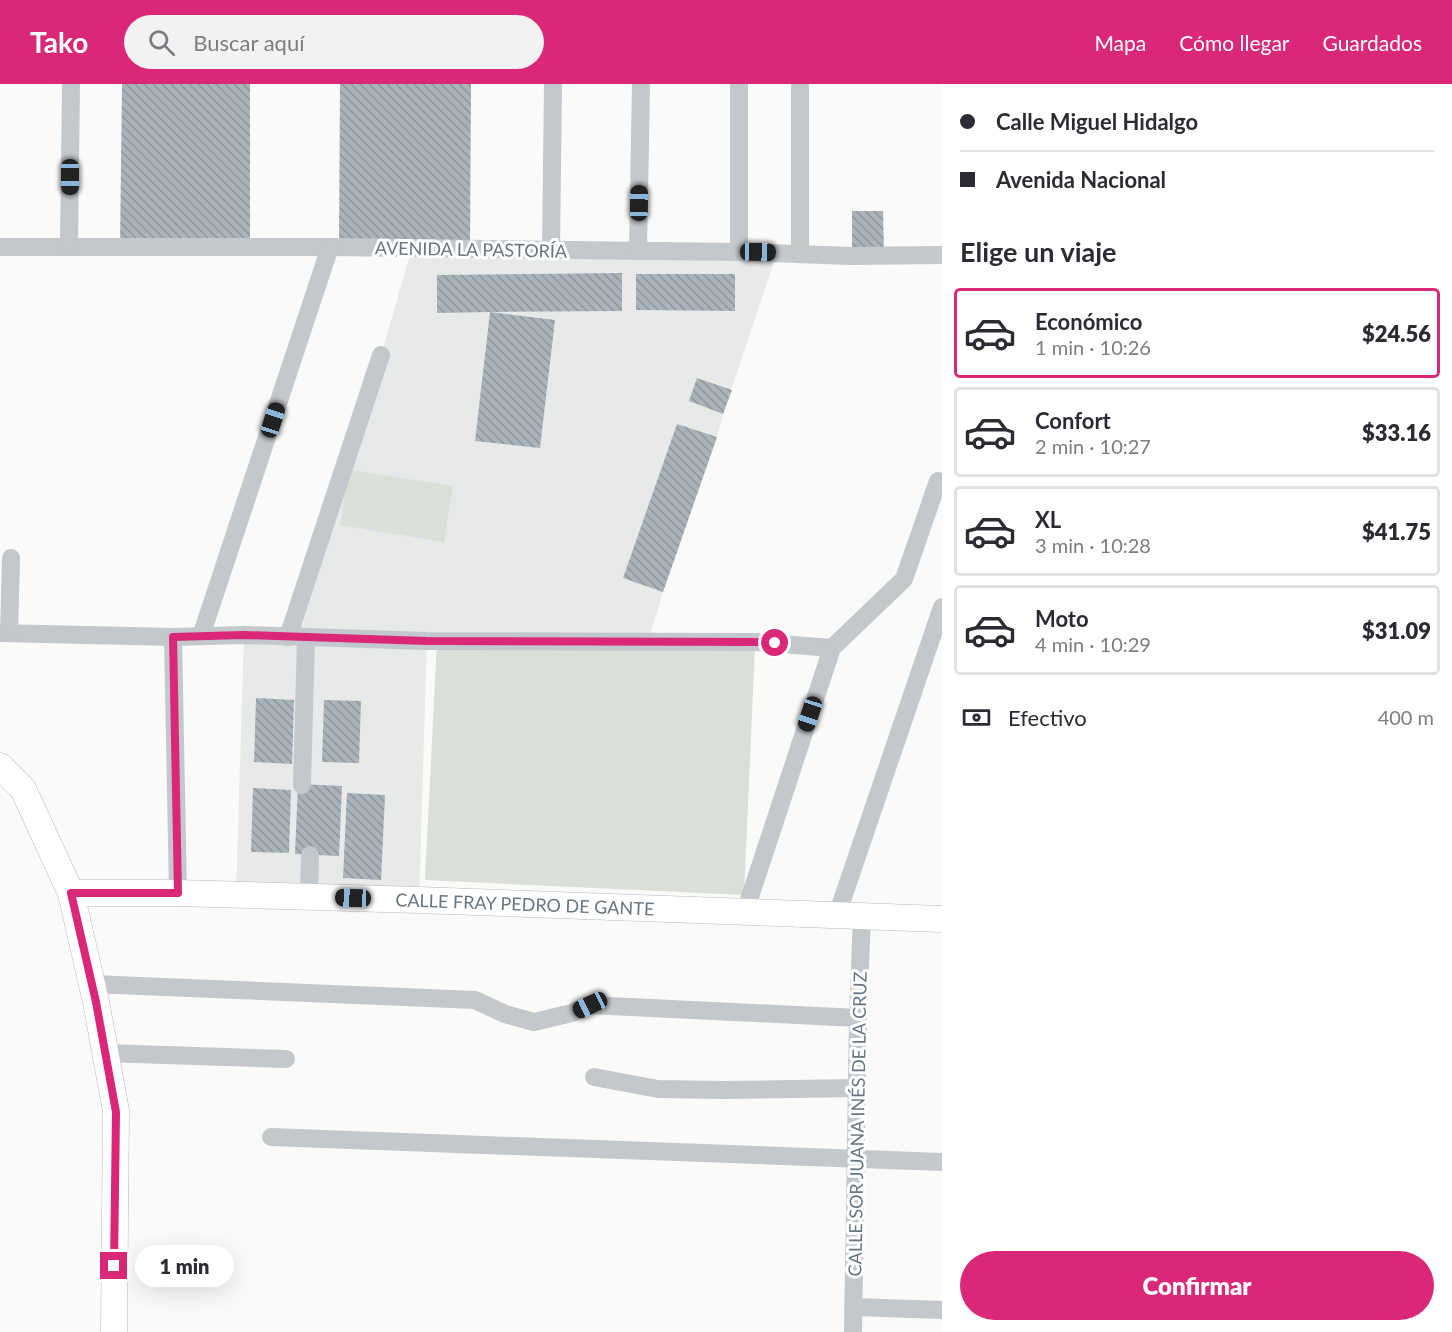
<!DOCTYPE html>
<html lang="es">
<meta charset="utf-8">
<style>
body{margin:0;font-family:Lato,sans-serif;background:#f2f2f3;color:#2b2b33;height:100vh;display:flex;flex-direction:column;font-size:22px;white-space:nowrap}
*{box-sizing:border-box;margin:0}
p{font-size:20px;color:#7c7c81}
.icon{flex:none;width:33px;height:33px;fill:none;stroke:currentColor;stroke-width:2;stroke-linecap:round;stroke-linejoin:round}
.map{position:relative;flex:1;overflow:hidden}
.sheet{display:flex;flex-direction:column;background:#fff;width:510px}
.sheet>*{flex:none}
.guide{display:grid;align-content:center;height:132px;padding:0 18px;background:#fff}
.end{position:absolute;width:27px;height:27px;margin:-14px;border:8px solid #db2777;background:#fff;box-shadow:0 0 0 3px #fff}
.from{border-radius:50%}
.bubble{position:absolute;height:42px;border-radius:21px;background:#fff;box-shadow:0 6px 24px #0002;font-size:20px;font-weight:800;line-height:42px;text-align:center}
.car{position:absolute;width:18px;height:36px;margin:-18px -9px;border-radius:8px;box-shadow:0 0 4px 2px #0007;background:linear-gradient(#222 24%,#8ab4d8 0 40%,#222 0 76%,#8ab4d8 0 86%,#222 0)}
.guide b{display:flex;align-items:center;gap:21px;height:57px;font-size:22px}
.guide b+b{border-top:2px solid #e1e1e2}
.guide i{width:15px;height:15px;background:#2b2b33}
ul{padding:0;list-style:none}
li{display:flex;align-items:center;gap:18px;height:90px;margin:0 12px 9px;padding:0 6px;border:3px solid #e1e1e2;border-radius:6px}
li div{flex:1}
li b{display:block;font-size:22px}
li em{font-style:normal;font-weight:800}
li.active{border-color:#db2777}
li>.icon{width:54px;height:54px;stroke-width:1.5}
h2{padding:0 18px;font-size:27px;line-height:72px}
.pay{display:flex;align-items:center;gap:15px;height:66px;padding:0 18px;font-size:22px}
.pay p{margin-inline-start:auto}
.action{display:flex;gap:12px;margin-top:auto;padding:12px 18px}
.action a{flex:1;height:69px;border-radius:36px;background:#db2777;color:#fff;font-size:24px;font-weight:800;line-height:69px;text-align:center}
header{display:flex;align-items:center;gap:36px;box-sizing:border-box;height:84px;padding:0 30px;background:#db2777;color:#fff}
header strong{font-size:28px}
nav{display:flex;gap:33px;margin-inline-start:auto;font-size:21px}
.search{width:420px;height:54px;background:#f2f2f3;display:flex;align-items:center;gap:15px;box-sizing:border-box;padding:0 21px;border-radius:33px;color:#7c7c81;font-size:22px}
main{display:flex;flex:1;min-height:0}
.map>svg:first-child{display:block}
.built{fill:#e8e9e9}
.grass{fill:#dadfd7}
.building{fill:url(#building-back-hatch)}
.lines{fill:none;stroke-linecap:round;stroke-linejoin:round}
.secondary-casing{stroke:#b3babf;stroke-width:27}
.street{stroke:#c3c8cc;stroke-width:18}
.secondary{stroke:#fff;stroke-width:26}
.route{stroke:#db2777;stroke-width:8}
.labels{text-anchor:middle;dominant-baseline:central;stroke-width:6;stroke-linejoin:round;paint-order:stroke}
.street-label{font-size:18px;fill:#657683;stroke:#fff}
</style>
<header>
<strong>Tako</strong>
<div class="search"><svg class="icon" aria-label="search" viewBox="0 0 24 24"><circle cx="10" cy="10" r="6"/><path d="M15 15l6 6"/></svg>Buscar aquí</div>
<nav><a>Mapa</a><a>Cómo llegar</a><a>Guardados</a></nav>
</header>
<main>
<div class="map">
<svg width="942" height="1248" viewBox="0 0 942 1248">
<defs>
<pattern id="building-back-hatch" width="6" height="6" patternUnits="userSpaceOnUse" patternTransform="scale(1.5)"><rect width="6" height="6" fill="#aab3b9"/><path d="M-1 5l2 2M0 0l6 6M5-1l2 2" fill="none" stroke="#8e969c"/></pattern>
</defs>
<rect width="100%" height="100%" fill="#fafaf8"/>
<!-- built -->
<path class="built" d="M412 164 777 169 723 330 717 353 663 508 648 557H427L419 816 236 810 244 551 288 552 381 271Z"/>
<!-- grass -->
<g class="grass">
<path d="M349 386 453 402 444 458 340 441Z"/>
<path d="M437 557 755 562 744 811 425 796Z"/>
</g>
<!-- building -->
<g class="building">
<path d="M122 0H250V163H120Z"/>
<path d="M340 0H471L470 165 339 163Z"/>
<path d="M852 127H883L884 170 852 169Z"/>
<path d="M622 189V227L490 228 555 236 540 364 475 357 490 228 437 229V191Z"/>
<path d="M636 190H735V227L636 226Z"/>
<path d="M697 294 732 306 723 330 689 317Z"/>
<path d="M677 340 717 353 663 508 623 494Z"/>
<path d="M256 614 294 616 292 680 254 678Z"/>
<path d="M324 616 361 617 359 679 322 678Z"/>
<path d="M298 700 342 702 339 772 295 770Z"/>
<path d="M253 704 291 706 289 769 251 768Z"/>
<path d="M347 709 385 711 381 796 343 794Z"/>
</g>
<g class="lines">
<defs>
<g id="secondary">
<path d="M0 682 23 705 71 809 96 918 116 1027 114 1248"/>
<path id="s1" d="M71 809H178L419 816 942 835"/>
</g>
</defs>
<!-- secondary casing -->
<use href="#secondary" class="secondary-casing"/>
<!-- street -->
<g class="street">
<path d="M0 163H330L739 168 851 172 942 171"/>
<path d="M69 163 71 0"/>
<path d="M551 165 553 0"/>
<path d="M638 167 641 0"/>
<path d="M739 168V0"/>
<path d="M800 169V0"/>
<path d="M0 549 173 553 244 551 427 557 756 558 832 564"/>
<path d="M9 549 11 474"/>
<path d="M201 552 330 163"/>
<path d="M173 553 178 809"/>
<path d="M288 553 381 271"/>
<path d="M302 701 306 553"/>
<path d="M309 813 310 771"/>
<path d="M745 828 832 564 904 495 938 397"/>
<path d="M837 831 942 523"/>
<path d="M92 900 475 916 505 930 534 938 572 929 589 921 858 934"/>
<path d="M105 969 286 975"/>
<path d="M594 993 658 1005 723 1006 857 1004"/>
<path d="M271 1053 942 1078"/>
<path d="M854 1223 942 1226"/>
<path d="M853 1248 858 934 862 832"/>
</g>
<!-- secondary -->
<use href="#secondary" class="secondary"/>
</g>
<g class="lines">
<!-- route -->
<path class="route" d="M114 1182 116 1028 96 918 71 809H178L173 553 244 551 427 557 756 558 775 559"/>
</g>
<g class="labels">
<!-- street labels -->
<g class="street-label">
<text transform="translate(471 165) rotate(1)">AVENIDA LA PASTORÍA</text>
<text stroke="none"><textPath href="#s1" startOffset="454">CALLE FRAY PEDRO DE GANTE</textPath></text>
<text transform="translate(857 1040) rotate(-89)">CALLE SOR JUANA INÉS DE LA CRUZ</text>
</g>
</g>
</svg>
<i class="end from" style="left:775px;top:559px"></i>
<i class="end" style="left:114px;top:1182px"></i>
<div class="bubble" style="left:135px;top:1161px;width:99px">1 min</div>
<i class="car" style="left:70px;top:93px;rotate:180deg"></i>
<i class="car" style="left:639px;top:119px;rotate:1deg"></i>
<i class="car" style="left:758px;top:168px;rotate:91deg"></i>
<i class="car" style="left:273px;top:336px;rotate:18deg"></i>
<i class="car" style="left:810px;top:630px;rotate:198deg"></i>
<i class="car" style="left:353px;top:814px;rotate:272deg"></i>
<i class="car" style="left:590px;top:921px;rotate:245deg"></i>
</div>
<section class="sheet">
<div class="guide">
<b><i class="from"></i>Calle Miguel Hidalgo</b>
<b><i></i>Avenida Nacional</b>
</div>
<h2>Elige un viaje</h2>
<ul>
<li class="active"><svg class="icon" aria-label="car" viewBox="0 0 24 24"><path d="M5 17H2v-5l4-1 3-4h7l3 4 3 1v5h-3M9 17h6M6 11h13"/><circle cx="7" cy="17" r="2"/><circle cx="17" cy="17" r="2"/></svg><div><b>Económico</b><p>1 min · 10:26</p></div><em>$24.56</em></li>
<li><svg class="icon" aria-label="car" viewBox="0 0 24 24"><path d="M5 17H2v-5l4-1 3-4h7l3 4 3 1v5h-3M9 17h6M6 11h13"/><circle cx="7" cy="17" r="2"/><circle cx="17" cy="17" r="2"/></svg><div><b>Confort</b><p>2 min · 10:27</p></div><em>$33.16</em></li>
<li><svg class="icon" aria-label="car" viewBox="0 0 24 24"><path d="M5 17H2v-5l4-1 3-4h7l3 4 3 1v5h-3M9 17h6M6 11h13"/><circle cx="7" cy="17" r="2"/><circle cx="17" cy="17" r="2"/></svg><div><b>XL</b><p>3 min · 10:28</p></div><em>$41.75</em></li>
<li><svg class="icon" aria-label="car" viewBox="0 0 24 24"><path d="M5 17H2v-5l4-1 3-4h7l3 4 3 1v5h-3M9 17h6M6 11h13"/><circle cx="7" cy="17" r="2"/><circle cx="17" cy="17" r="2"/></svg><div><b>Moto</b><p>4 min · 10:29</p></div><em>$31.09</em></li>
</ul>
<div class="pay"><svg class="icon" aria-label="cash" viewBox="0 0 24 24"><path d="M3 7h18v10H3z"/><circle cx="12" cy="12" r="2"/></svg>Efectivo<p>400 m</p></div>
<div class="action"><a>Confirmar</a></div>
</section>
</main>
